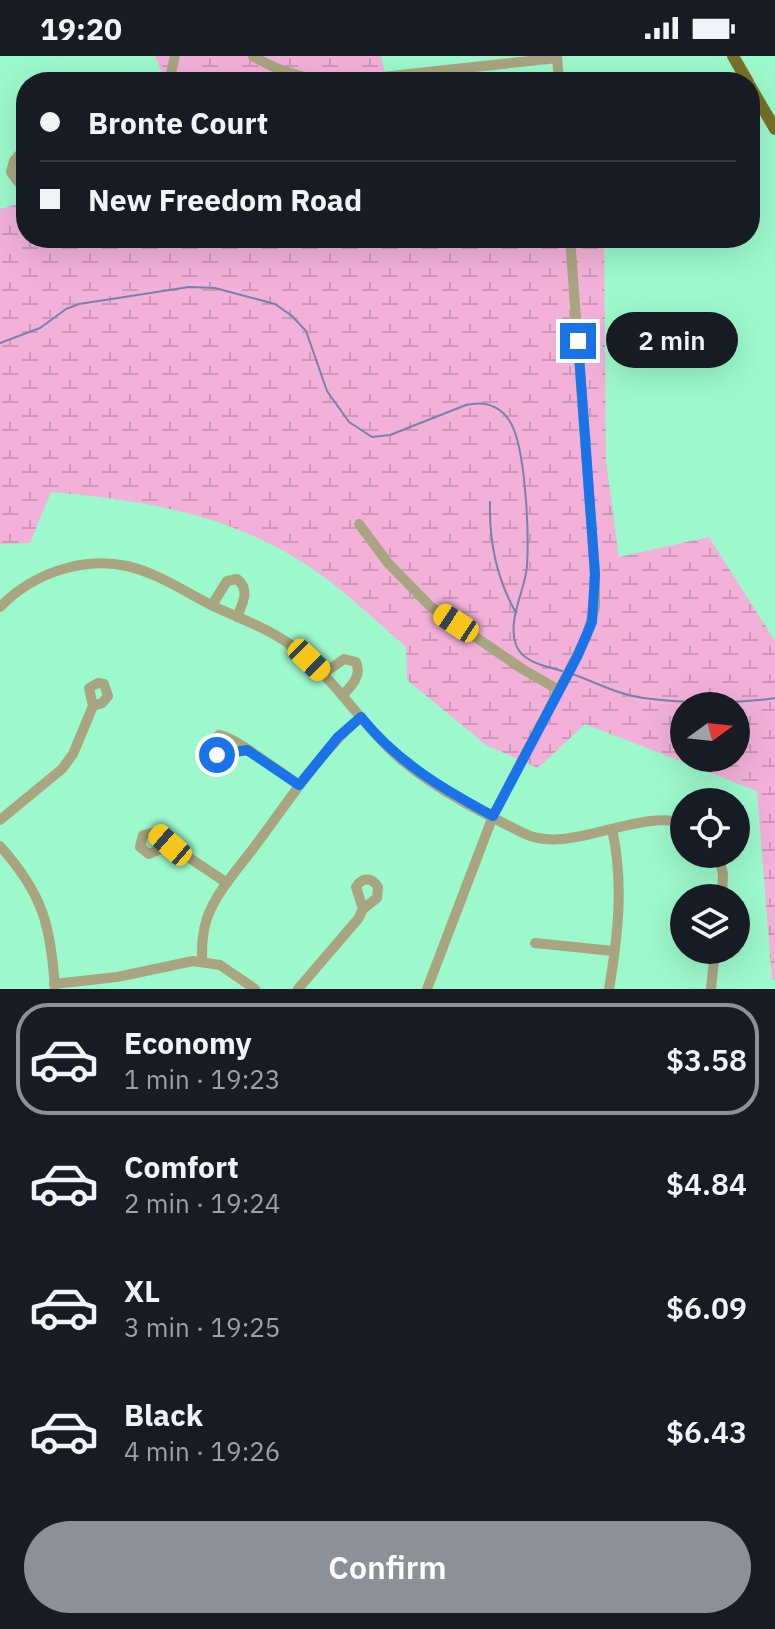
<!DOCTYPE html>
<meta charset="utf-8">
<style>
body{margin:0;font-family:"IBM Plex Sans",sans-serif;background:#242831;color:#f1f3f6;height:100vh;display:flex;flex-direction:column;font-size:30px;white-space:nowrap}
*{box-sizing:border-box;margin:0}
p{font-size:26px;color:#9ea1a6}
.icon{flex:none;width:44px;height:44px;fill:none;stroke:currentColor;stroke-width:2;stroke-linecap:round;stroke-linejoin:round}
.map{position:relative;height:933px;overflow:hidden}
.sheet{display:flex;flex-direction:column;background:#171b24;flex:1}
.sheet>*{flex:none}
.top-card{position:absolute;left:16px;top:16px;width:744px;height:176px;border-radius:32px;box-shadow:0 8px 32px #0002;display:grid;align-content:center;height:176px;padding:0 24px;background:#171b24}
.needle{width:52px;rotate:75deg}
.fabs{position:absolute;left:670px;top:636px;display:grid;gap:16px}
.fabs a{display:grid;place-items:center;width:80px;height:80px;border-radius:50%;background:#171b24;box-shadow:0 8px 32px #0002;font-size:40px}
.end{position:absolute;width:36px;height:36px;margin:-18px;border:10px solid #1a73e8;background:#fff;box-shadow:0 0 0 4px #fff}
.from{border-radius:50%}
.bubble{position:absolute;height:56px;border-radius:28px;background:#171b24;box-shadow:0 8px 32px #0002;font-size:26px;font-weight:600;line-height:56px;text-align:center}
.car{position:absolute;width:24px;height:48px;margin:-24px -12px;border-radius:10px;box-shadow:0 0 6px 2px #0007;background:linear-gradient(#f5c518 24%,#345 0 40%,#f5c518 0 76%,#345 0 86%,#f5c518 0)}
.top-card b{display:flex;align-items:center;gap:28px;height:76px;font-size:30px}
.top-card b+b{border-top:2px solid #363941}
.top-card i{width:20px;height:20px;background:#f1f3f6}
ul{padding:14px 0 0;list-style:none}
li{display:flex;align-items:center;gap:24px;height:112px;margin:0 16px 12px;padding:0 8px;border:4px solid transparent;border-radius:32px}
li div{flex:1}
li b{display:block;font-size:30px}
li em{font-style:normal;font-weight:600}
li.current{border-color:#8c9099}
li>.icon{width:72px;height:72px;stroke-width:1.5}
.button{display:flex;gap:16px;margin-top:auto;padding:16px 24px}
.button a{flex:1;height:92px;border-radius:48px;background:#8c9099;color:#fff;font-size:32px;font-weight:600;line-height:92px;text-align:center}
.status{display:flex;justify-content:space-between;align-items:center;height:56px;padding:0 40px;background:#171b24;direction:ltr}
.status svg{height:22px;fill:currentColor}
.map>svg:first-child{display:block}
.wetland{fill:url(#wetland-marsh);fill-rule:evenodd}
.lines{fill:none;stroke-linecap:round;stroke-linejoin:round}
.stream{stroke:#7781ac;stroke-width:2}
.minor{stroke:#a9a581;stroke-width:10}
.major{stroke:#797029;stroke-width:12}
.route{stroke:#1a73e8;stroke-width:10}
</style>
<div class="status"><b>19:20</b><svg viewBox="0 0 49 12"><path d="M0 12V9h3v3zM5 12V6h3v6zM10 12V3h3v9zM15 12V0h3v12zM26 1h20v11H26zM47 4h2v5h-2z"/></svg></div>
<div class="map">
<svg width="775" height="933" viewBox="0 0 775 933">
<defs>
<pattern id="wetland-marsh" width="20" height="14" patternUnits="userSpaceOnUse" patternTransform="scale(2)"><rect width="20" height="14" fill="#f3b1d9"/><path d="M1 5h8M5 5V1M11 12h8M15 12V8" fill="none" stroke="#cf98b9"/></pattern>
</defs>
<rect width="100%" height="100%" fill="#9cf9cc"/>
<!-- wetland -->
<g class="wetland">
<path d="M155 0H381L387 26H166Z"/>
<path d="M26 146V182H604L606 405 619 501 709 481 775 585V924H772L757 735 585 668 538 712 486 689 407 624 406 591C381 569 357 547 332 527 248 461 153 445 51 436L30 487 0 488V153ZM684 650H736V702H684Z"/>
</g>
<g class="lines">
<!-- stream -->
<g class="stream">
<path d="M0 287 40 272 66 253 79 248 189 231 215 232 275 248 292 260 306 275 327 335 349 366 372 381 390 379 466 349C483 345 498 348 509 364 526 388 529 479 527 510 525 535 507 564 516 589 523 607 546 610 562 615"/>
<path d="M490 446C489 485 496 521 515 555"/>
<path d="M572 618C590 624 607 633 625 638 661 648 739 648 775 642"/>
</g>
<!-- minor -->
<g class="minor">
<path d="M253 0C282 18 311 25 345 25L557 2"/>
<path d="M557 0 559 26"/>
<path d="M169 26 175 0"/>
<path d="M26 98 19 99 14 105 11 116 19 127 26 128"/>
<path d="M359 468 388 507 431 551 524 614 559 634"/>
<path d="M212 549 227 525 237 523C251 534 242 548 237 561"/>
<path d="M0 551C32 518 82 500 127 510 158 517 187 537 215 551 244 564 275 575 300 596 339 629 365 673 404 706 439 735 483 757 523 777 568 800 635 753 684 767"/>
<path d="M323 618 344 603 356 606C362 620 352 629 343 639"/>
<path d="M247 694 217 699 210 693V687L219 679C232 679 284 719 299 729"/>
<path d="M0 764 62 713 73 698 93 650 102 647 108 640 104 628 98 627 89 632 93 650"/>
<path d="M170 789 156 776 143 779 140 791 149 798 170 789 227 827"/>
<path d="M0 790C43 838 51 870 55 933"/>
<path d="M718 798 723 818 722 842"/>
<path d="M535 887 613 895"/>
<path d="M202 905C202 890 202 877 207 862 217 835 238 813 255 790 289 745 318 698 361 661"/>
<path d="M54 928 117 921 193 905 220 909 255 933"/>
<path d="M298 933 358 863 363 853 377 842 378 831C372 821 362 821 356 831L363 853"/>
<path d="M427 933 493 760 586 582 595 551V518L570 182"/>
<path d="M609 933C618 880 624 826 612 773"/>
<path d="M711 933 715 894"/>
</g>
<!-- major -->
<g class="major">
<path d="M733 0 748 26"/>
<path d="M750 30 775 73"/>
</g>
</g>
<g class="lines">
<!-- route -->
<path class="route" d="M217 699 247 694 299 729 338 681 361 661C397 706 443 733 493 760L577 601 592 566 595 518 578 285"/>
</g>
</svg>
<div class="fabs">
<a><svg class="needle" viewBox="-14 -14 28 28"><path d="M0-13l5 13h-10z" fill="#e53935"/><path d="M0 13l5-13h-10z" fill="#9ea1a6"/></svg></a>
<a><svg class="icon" aria-label="locate" viewBox="0 0 24 24"><circle cx="12" cy="12" r="6"/><path d="M12 2v4M12 18v4M2 12h4M18 12h4"/></svg></a>
<a><svg class="icon" aria-label="layers" viewBox="0 0 24 24"><path d="M12 4l9 5-9 5-9-5zM3 14l9 5 9-5"/></svg></a>
</div>
<i class="end from" style="left:217px;top:699px"></i>
<i class="end" style="left:578px;top:285px"></i>
<div class="bubble" style="left:606px;top:256px;width:132px">2 min</div>
<i class="car" style="left:456px;top:567px;rotate:303deg"></i>
<i class="car" style="left:309px;top:604px;rotate:134deg"></i>
<i class="car" style="left:170px;top:789px;rotate:311deg"></i>
<div class="top-card">
<b><i class="from"></i>Bronte Court</b>
<b><i></i>New Freedom Road</b>
</div>
</div>
<section class="sheet">
<ul>
<li class="current"><svg class="icon" aria-label="car" viewBox="0 0 24 24"><path d="M5 17H2v-5l4-1 3-4h7l3 4 3 1v5h-3M9 17h6M6 11h13"/><circle cx="7" cy="17" r="2"/><circle cx="17" cy="17" r="2"/></svg><div><b>Economy</b><p>1 min · 19:23</p></div><em>$3.58</em></li>
<li><svg class="icon" aria-label="car" viewBox="0 0 24 24"><path d="M5 17H2v-5l4-1 3-4h7l3 4 3 1v5h-3M9 17h6M6 11h13"/><circle cx="7" cy="17" r="2"/><circle cx="17" cy="17" r="2"/></svg><div><b>Comfort</b><p>2 min · 19:24</p></div><em>$4.84</em></li>
<li><svg class="icon" aria-label="car" viewBox="0 0 24 24"><path d="M5 17H2v-5l4-1 3-4h7l3 4 3 1v5h-3M9 17h6M6 11h13"/><circle cx="7" cy="17" r="2"/><circle cx="17" cy="17" r="2"/></svg><div><b>XL</b><p>3 min · 19:25</p></div><em>$6.09</em></li>
<li><svg class="icon" aria-label="car" viewBox="0 0 24 24"><path d="M5 17H2v-5l4-1 3-4h7l3 4 3 1v5h-3M9 17h6M6 11h13"/><circle cx="7" cy="17" r="2"/><circle cx="17" cy="17" r="2"/></svg><div><b>Black</b><p>4 min · 19:26</p></div><em>$6.43</em></li>
</ul>
<div class="button"><a>Confirm</a></div>
</section>
